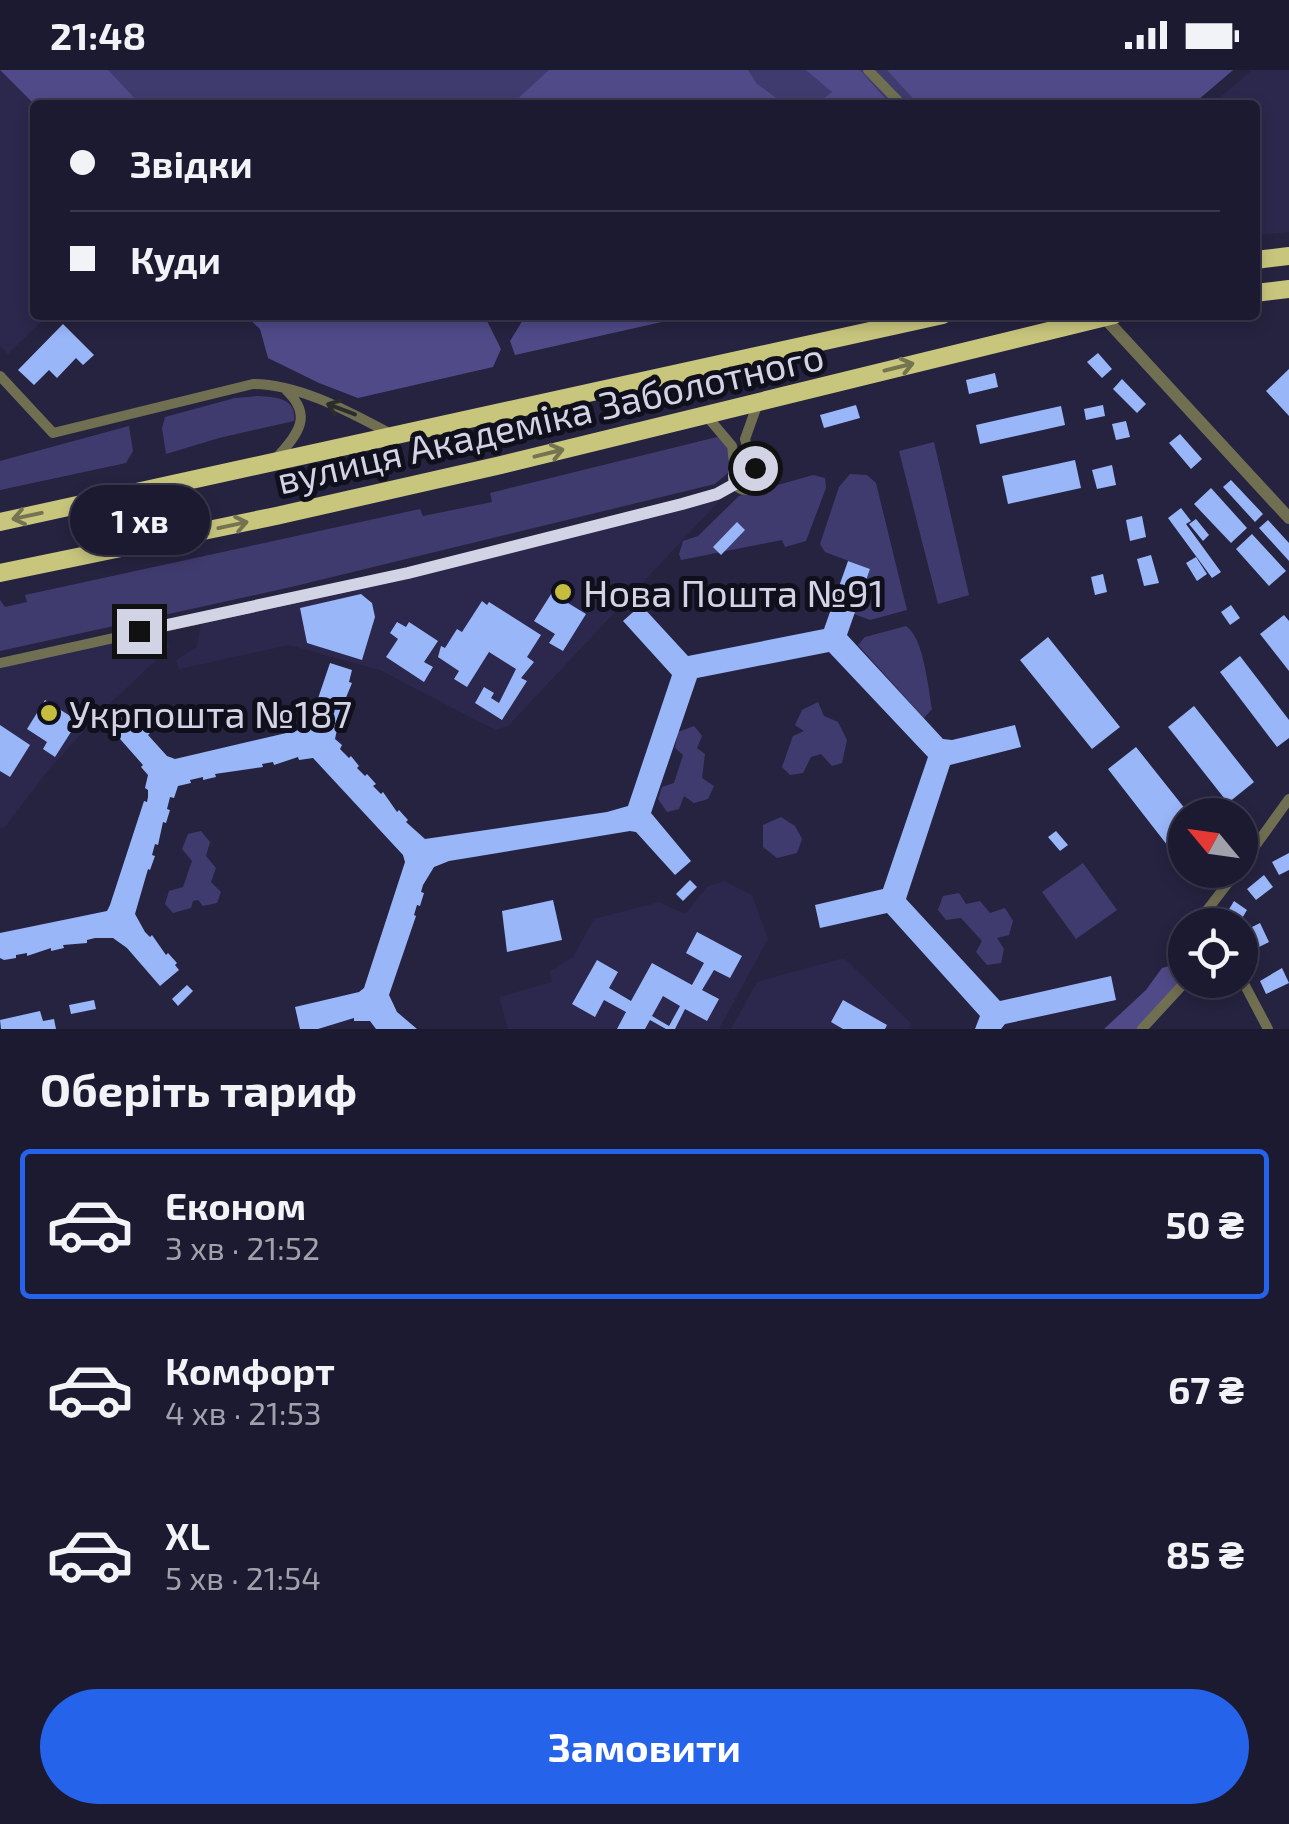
<!DOCTYPE html>
<html lang="uk">
<meta charset="utf-8">
<style>
body{margin:0;font-family:"Exo 2",sans-serif;background:#29273d;color:#f1f3f6;height:100vh;display:flex;flex-direction:column;font-size:38px;white-space:nowrap}
*{box-sizing:border-box;margin:0}
p{font-size:32px;color:#a0a1ab}
.icon{flex:none;width:55px;height:55px;fill:none;stroke:currentColor;stroke-width:2;stroke-linecap:round;stroke-linejoin:round}
.map{position:relative;height:959px;overflow:hidden}
.sheet{display:flex;flex-direction:column;background:#1c1a31;flex:1}
.sheet>*{flex:none}
.top-card{position:absolute;left:30px;top:30px;width:1230px;height:220px;border-radius:10px;box-shadow:0 5px 15px #0003,0 0 0 2px #3a384d;display:grid;align-content:center;height:220px;padding:0 40px;background:#1c1a31}
.needle{width:65px;rotate:299deg}
.buttons{position:absolute;left:1168px;top:728px;display:grid;gap:20px}
.buttons a{display:grid;place-items:center;width:90px;height:90px;border-radius:50%;background:#1c1a31;box-shadow:0 5px 15px #0003,0 0 0 2px #3a384d;font-size:50px}
.end{position:absolute;width:45px;height:45px;margin:-22px;border:12px solid #d3d3e6;background:#111;box-shadow:0 0 0 5px #111}
.from{border-radius:50%}
.bubble{position:absolute;height:70px;border-radius:35px;background:#1c1a31;box-shadow:0 5px 15px #0003,0 0 0 2px #3a384d;font-size:32px;font-weight:700;line-height:70px;text-align:center}
.top-card b{display:flex;align-items:center;gap:35px;height:95px;font-size:38px}
.top-card b+b{border-top:2px solid #3a384d}
.top-card i{width:25px;height:25px;background:#f1f3f6}
ul{padding:0;list-style:none}
li{display:flex;align-items:center;gap:30px;height:150px;margin:0 20px 15px;padding:0 20px;border:5px solid transparent;border-radius:10px}
li div{flex:1}
li b{display:block;font-size:38px}
li em{font-style:normal;font-weight:700}
li.selected{border-color:#2563eb}
li>.icon{width:90px;height:90px;stroke-width:1.5}
h2{padding:0 40px;font-size:45px;line-height:120px}
.primary-button{display:flex;gap:20px;margin-top:auto;padding:20px 40px}
.primary-button a{flex:1;height:115px;border-radius:60px;background:#2563eb;color:#fff;font-size:40px;font-weight:700;line-height:115px;text-align:center}
.status{display:flex;justify-content:space-between;align-items:center;height:70px;padding:0 50px;background:#1c1a31;direction:ltr}
.status svg{height:28px;fill:currentColor}
.map>svg:first-child{display:block}
.built{fill:#2c284d}
.green{fill:#403b6e}
.forest{fill:#504a89}
.building{fill:#99b6f9;fill-rule:evenodd}
.lines{fill:none;stroke-linecap:round;stroke-linejoin:round}
.minor{stroke:#716f51;stroke-width:10}
.tertiary{stroke:#716f51;stroke-width:12}
.trunk{stroke:#c8c67d;stroke-width:18}
.oneway{stroke:#757451}
.oneway2{stroke:#2d2c2c}
.route{stroke:#d3d3e6;stroke-width:12}
.poi-dot{fill:#c4bd3e;stroke:#100f1c;stroke-width:4}
.labels{text-anchor:middle;dominant-baseline:central;stroke-width:10;stroke-linejoin:round;paint-order:stroke}
.street-label{font-size:38px;fill:#d3d3e6;stroke:#100f1c}
.poi-label{font-size:38px;fill:#d3d3e6;stroke:#100f1c;text-anchor:start}
</style>
<div class="status"><b>21:48</b><svg viewBox="0 0 49 12"><path d="M0 12V9h3v3zM5 12V6h3v6zM10 12V3h3v9zM15 12V0h3v12zM26 1h20v11H26zM47 4h2v5h-2z"/></svg></div>
<div class="map">
<svg width="1289" height="959" viewBox="0 0 1289 959">
<rect width="100%" height="100%" fill="#262341"/>
<!-- built -->
<g class="built">
<path d="M0 0 35 35V245H48L8 284 0 276Z"/>
<path d="M1252 0H1289V162L1255 165V35H1211Z"/>
<path d="M720 430 508 656 495 660 380 600 289 575 179 599 176 590 197 577 201 552Z"/>
<path d="M165 559 169 578 104 639 49 699 4 758H0V598Z"/>
<path d="M724 811 752 825 768 869 719 959H508L499 927 552 912 550 901 573 887 594 849 659 832 685 844 708 816Z"/>
<path d="M844 888 911 953 909 959H731L757 912Z"/>
</g>
<!-- green -->
<g class="green">
<path d="M21 0H1233L1192 35H56Z"/>
<path d="M258 326C276 327 297 328 294 351L219 368 166 384 162 358 165 347 235 328Z"/>
<path d="M129 356 133 381 126 393 0 420V391Z"/>
<path d="M717 367C730 375 731 387 730 401L715 414 291 517 0 581V530L5 537 27 532 25 525 420 439 423 446 492 432 490 423Z"/>
<path d="M934 372 969 525 938 534 899 381Z"/>
<path d="M850 404 867 405 876 413 907 540 870 550 854 544 870 499 825 482 820 474 839 417Z"/>
<path d="M813 405 825 408 826 418 806 471 785 477 782 470 681 490 679 484 683 471 698 466 739 426Z"/>
<path d="M906 556C924 568 928 618 932 639L924 648 858 575 865 567Z"/>
<path d="M818 632 824 646 838 652 847 670 842 693 832 696 821 684 811 687 803 703 790 705 782 697 793 666 804 661 795 655 802 640Z"/>
<path d="M694 656 702 666 697 678 705 684 702 708 714 716 708 729 694 733 684 726 679 739 667 742 658 729 662 717 674 713 683 685 675 678 678 662Z"/>
<path d="M781 747 795 756 802 769 797 783 777 788 763 777V755Z"/>
<path d="M201 761 210 772 206 786 216 798 211 812 221 822 217 833 203 836 198 830 193 831 191 838 173 843 165 834 169 821 183 817 192 791 182 779 188 764Z"/>
<path d="M1083 793 1117 840 1076 869 1042 822Z"/>
<path d="M959 823 966 834 980 831 990 843 1005 838 1013 851 1009 865 997 868 1004 879 1001 893 987 895 976 882 982 871 961 848 946 850 938 840 943 826Z"/>
</g>
<!-- forest -->
<g class="forest">
<path d="M0 0H108L141 35H35Z"/>
<path d="M549 0H748L757 14 786 35H511Z"/>
<path d="M806 0H860L891 35H816L832 22Z"/>
<path d="M887 0H1233L1192 35H919Z"/>
<path d="M245 245H484L501 279 493 297 358 328 319 313 268 288 260 259Z"/>
<path d="M526 245H693L515 285 510 271Z"/>
<path d="M1185 872V906L1138 959H1104L1146 920 1162 898 1176 894 1177 882Z"/>
</g>
<!-- building -->
<g class="building">
<path d="M63 254 94 285 83 295 76 288 57 308 49 300 34 315 18 300Z"/>
<path d="M1098 283 1112 299 1102 308 1087 292Z"/>
<path d="M1289 299V346L1266 321Z"/>
<path d="M995 303 998 317 969 324 966 310Z"/>
<path d="M1122 309 1146 334 1137 343 1113 319Z"/>
<path d="M856 335 860 348 824 358 820 345Z"/>
<path d="M1103 335 1105 346 1086 350 1084 339Z"/>
<path d="M1061 336 1065 355 980 374 976 355Z"/>
<path d="M1126 351 1130 367 1116 370 1112 354Z"/>
<path d="M1180 364 1202 389 1191 399 1169 373Z"/>
<path d="M1075 390 1081 418 1008 434 1002 406Z"/>
<path d="M1112 395 1116 415 1097 419 1092 400Z"/>
<path d="M1231 410 1263 444 1255 452 1223 417Z"/>
<path d="M1211 418 1247 458 1231 473 1194 434Z"/>
<path d="M1181 438 1191 451 1186 454 1221 502 1212 508 1168 448Z"/>
<path d="M1142 446 1146 467 1130 471 1126 450Z"/>
<path d="M1196 449 1209 465 1203 471 1189 454Z"/>
<path d="M1268 450 1289 473V491L1259 458Z"/>
<path d="M737 452 745 460 721 485 713 477Z"/>
<path d="M1252 464 1286 501 1269 516 1236 479Z"/>
<path d="M1151 485 1159 513 1144 516 1137 489Z"/>
<path d="M1196 487 1207 504 1197 511 1186 493Z"/>
<path d="M848 491 870 499 847 565 943 669 952 670 1015 655 1021 677 950 695 906 829 1000 931 1111 906 1116 930 1005 954 1001 959H975L980 946 887 843 820 858 815 835 883 819 928 687 829 582 697 608 651 743 691 791 675 805 636 762 630 761 449 791 434 797 423 815 421 822 424 823 420 836 417 835 414 845 416 846 389 925 397 942 417 959H376L370 951H354V948L318 959H300L295 937 359 922 364 918 405 792 403 785 313 688 299 690 298 687 274 695 273 692 262 694 263 697 215 704 216 707 203 710V707L190 710 191 713 178 716 174 728 170 727 167 739 170 740 166 753 163 752 158 775 155 774 152 785 155 786 150 800 148 799 135 844 145 862 150 867 152 865 166 885 168 883 177 893 175 895 179 900 160 916 127 878 113 868H95L87 870V873L63 875 64 878 51 881V878L27 886V883L16 885V888L4 890 0 888V863L107 841 110 835 144 731 147 732 148 727V720L145 718 148 705 141 697 143 695 106 653 123 637 150 663 148 665 167 686 175 689 308 658 330 593 352 600 349 612 352 613 335 654 338 655 335 669 342 675 340 679 349 688 351 686 359 696 357 698 365 706 367 704 376 714 373 716 381 724 383 722 397 742 399 740 408 750 406 752 425 769 607 742 628 736 672 605 623 551 641 535 688 586 824 559Z"/>
<path d="M1103 504 1107 522 1095 525 1091 507Z"/>
<path d="M562 517 573 524 568 533 586 544 563 581 549 573 555 564 534 551 553 521 558 524Z"/>
<path d="M361 524 372 533 375 547 362 590 307 573 300 538Z"/>
<path d="M482 531 487 535 489 532 541 565 527 587 534 592 521 608 527 611 502 650 475 633 484 617 494 623 491 628 499 633 516 599 489 582 467 617 454 609 459 601 438 587 441 576 445 578 457 559 462 562Z"/>
<path d="M1231 535 1240 548 1230 555 1221 542Z"/>
<path d="M1284 545 1289 551V601L1260 564Z"/>
<path d="M397 552 406 557 409 552 438 571 424 592 433 597 424 612 386 587 398 569 390 563Z"/>
<path d="M1048 567 1120 657 1092 679 1020 590Z"/>
<path d="M1240 586 1289 650V668L1277 677 1220 602Z"/>
<path d="M45 630 78 651 55 687 43 679 47 672 27 659Z"/>
<path d="M1194 636 1254 712 1228 733 1168 657Z"/>
<path d="M0 655 30 675 10 707 0 701Z"/>
<path d="M1136 677 1190 745H1185V798L1108 699Z"/>
<path d="M1056 761 1068 775 1060 781 1048 767Z"/>
<path d="M1289 783V800L1279 805 1272 792Z"/>
<path d="M1264 805 1273 817 1256 830 1247 819Z"/>
<path d="M690 810 697 817 683 831 676 824Z"/>
<path d="M553 830 562 870 507 882 502 841Z"/>
<path d="M1234 831 1247 840 1238 855 1225 846Z"/>
<path d="M1260 853 1269 872 1259 877 1256 872 1243 879 1240 863Z"/>
<path d="M697 862 742 886 730 908 714 900 702 920 719 929 707 951 685 939 675 959H666L650 950 645 959H617L626 942 604 930 595 947 572 934 597 890 618 902 609 918 631 931 652 893 692 915 704 893 686 883ZM663 926 680 936 669 956 652 946Z"/>
<path d="M1248 881 1256 897 1246 901 1240 884Z"/>
<path d="M1282 898 1289 913 1266 924 1260 911Z"/>
<path d="M187 915 193 921 178 936 172 929Z"/>
<path d="M94 930 96 939 71 944 69 935Z"/>
<path d="M843 930 887 955 885 959H843L831 952Z"/>
<path d="M40 941 43 951 54 949 56 959H1L0 950Z"/>
</g>
<g class="lines">
<!-- minor -->
<g class="minor">
<path d="M868 0 902 35"/>
<path d="M0 306 53 363 253 314C300 314 351 343 391 364"/>
<path d="M705 344 732 376 735 400"/>
<path d="M275 390C295 366 315 348 287 321"/>
<circle cx="746" cy="407" r="13"/>
<path d="M752 395 745 369 759 330"/>
<path d="M0 593 409 503 682 434 717 424 735 414"/>
<path d="M1240 797 1289 729"/>
<path d="M1209 855 1201 848 1238 800"/>
<path d="M1240 906 1268 959"/>
<path d="M1142 959 1187 910"/>
</g>
<!-- tertiary -->
<path class="tertiary" d="M1102 245 1289 448"/>
<!-- trunk -->
<g class="trunk">
<path d="M1255 190 1289 186"/>
<path d="M1255 223 1289 219"/>
<path d="M0 452 943 245"/>
<path d="M0 503 276 446 501 395 1114 245"/>
</g>
</g>
<!-- one-way arrows -->
<defs><path id="oneway-shaft" d="M-6 0H5M1.5-3L5.5 0L1.5 3" fill="none" stroke-width="1.6" stroke-linecap="round" stroke-linejoin="round" transform="scale(2.5)"/></defs>
<g class="oneway">
<use href="#oneway-shaft" transform="translate(899 297) rotate(-14)"/>
<use href="#oneway-shaft" transform="translate(549 383) rotate(-14)"/>
<use href="#oneway-shaft" transform="translate(27 446) rotate(168)"/>
<use href="#oneway-shaft" transform="translate(233 455) rotate(-12)"/>
</g>
<use class="oneway2" href="#oneway-shaft" transform="translate(341 339) rotate(-159)"/>
<g class="lines">
<!-- route -->
<path class="route" d="M139 561 408 503 682 434 717 424 735 414 734 402 739 396 748 394 755 398"/>
</g>
<!-- markers -->
<g class="poi-dot">
<circle cx="563" cy="522" r="10"/>
<circle cx="49" cy="643" r="10"/>
</g>
<g class="labels">
<!-- street labels -->
<g class="street-label">
<text transform="translate(550 347) rotate(-13)">вулиця Академіка Заболотного</text>
</g>
<!-- poi labels -->
<g class="poi-label">
<text x="583" y="522">Нова Пошта №91</text>
<text x="69" y="643">Укрпошта №187</text>
</g>
</g>
</svg>
<div class="buttons">
<a><svg class="needle" viewBox="-14 -14 28 28"><path d="M0-13l5 13h-10z" fill="#e53935"/><path d="M0 13l5-13h-10z" fill="#a0a1ab"/></svg></a>
<a><svg class="icon" aria-label="locate" viewBox="0 0 24 24"><circle cx="12" cy="12" r="6"/><path d="M12 2v4M12 18v4M2 12h4M18 12h4"/></svg></a>
</div>
<i class="end from" style="left:755px;top:398px"></i>
<i class="end" style="left:139px;top:561px"></i>
<div class="bubble" style="left:70px;top:415px;width:140px">1 хв</div>
<div class="top-card">
<b><i class="from"></i>Звідки</b>
<b><i></i>Куди</b>
</div>
</div>
<section class="sheet">
<h2>Оберіть тариф</h2>
<ul>
<li class="selected"><svg class="icon" aria-label="car" viewBox="0 0 24 24"><path d="M5 17H2v-5l4-1 3-4h7l3 4 3 1v5h-3M9 17h6M6 11h13"/><circle cx="7" cy="17" r="2"/><circle cx="17" cy="17" r="2"/></svg><div><b>Економ</b><p>3 хв · 21:52</p></div><em>50 ₴</em></li>
<li><svg class="icon" aria-label="car" viewBox="0 0 24 24"><path d="M5 17H2v-5l4-1 3-4h7l3 4 3 1v5h-3M9 17h6M6 11h13"/><circle cx="7" cy="17" r="2"/><circle cx="17" cy="17" r="2"/></svg><div><b>Комфорт</b><p>4 хв · 21:53</p></div><em>67 ₴</em></li>
<li><svg class="icon" aria-label="car" viewBox="0 0 24 24"><path d="M5 17H2v-5l4-1 3-4h7l3 4 3 1v5h-3M9 17h6M6 11h13"/><circle cx="7" cy="17" r="2"/><circle cx="17" cy="17" r="2"/></svg><div><b>XL</b><p>5 хв · 21:54</p></div><em>85 ₴</em></li>
</ul>
<div class="primary-button"><a>Замовити</a></div>
</section>
